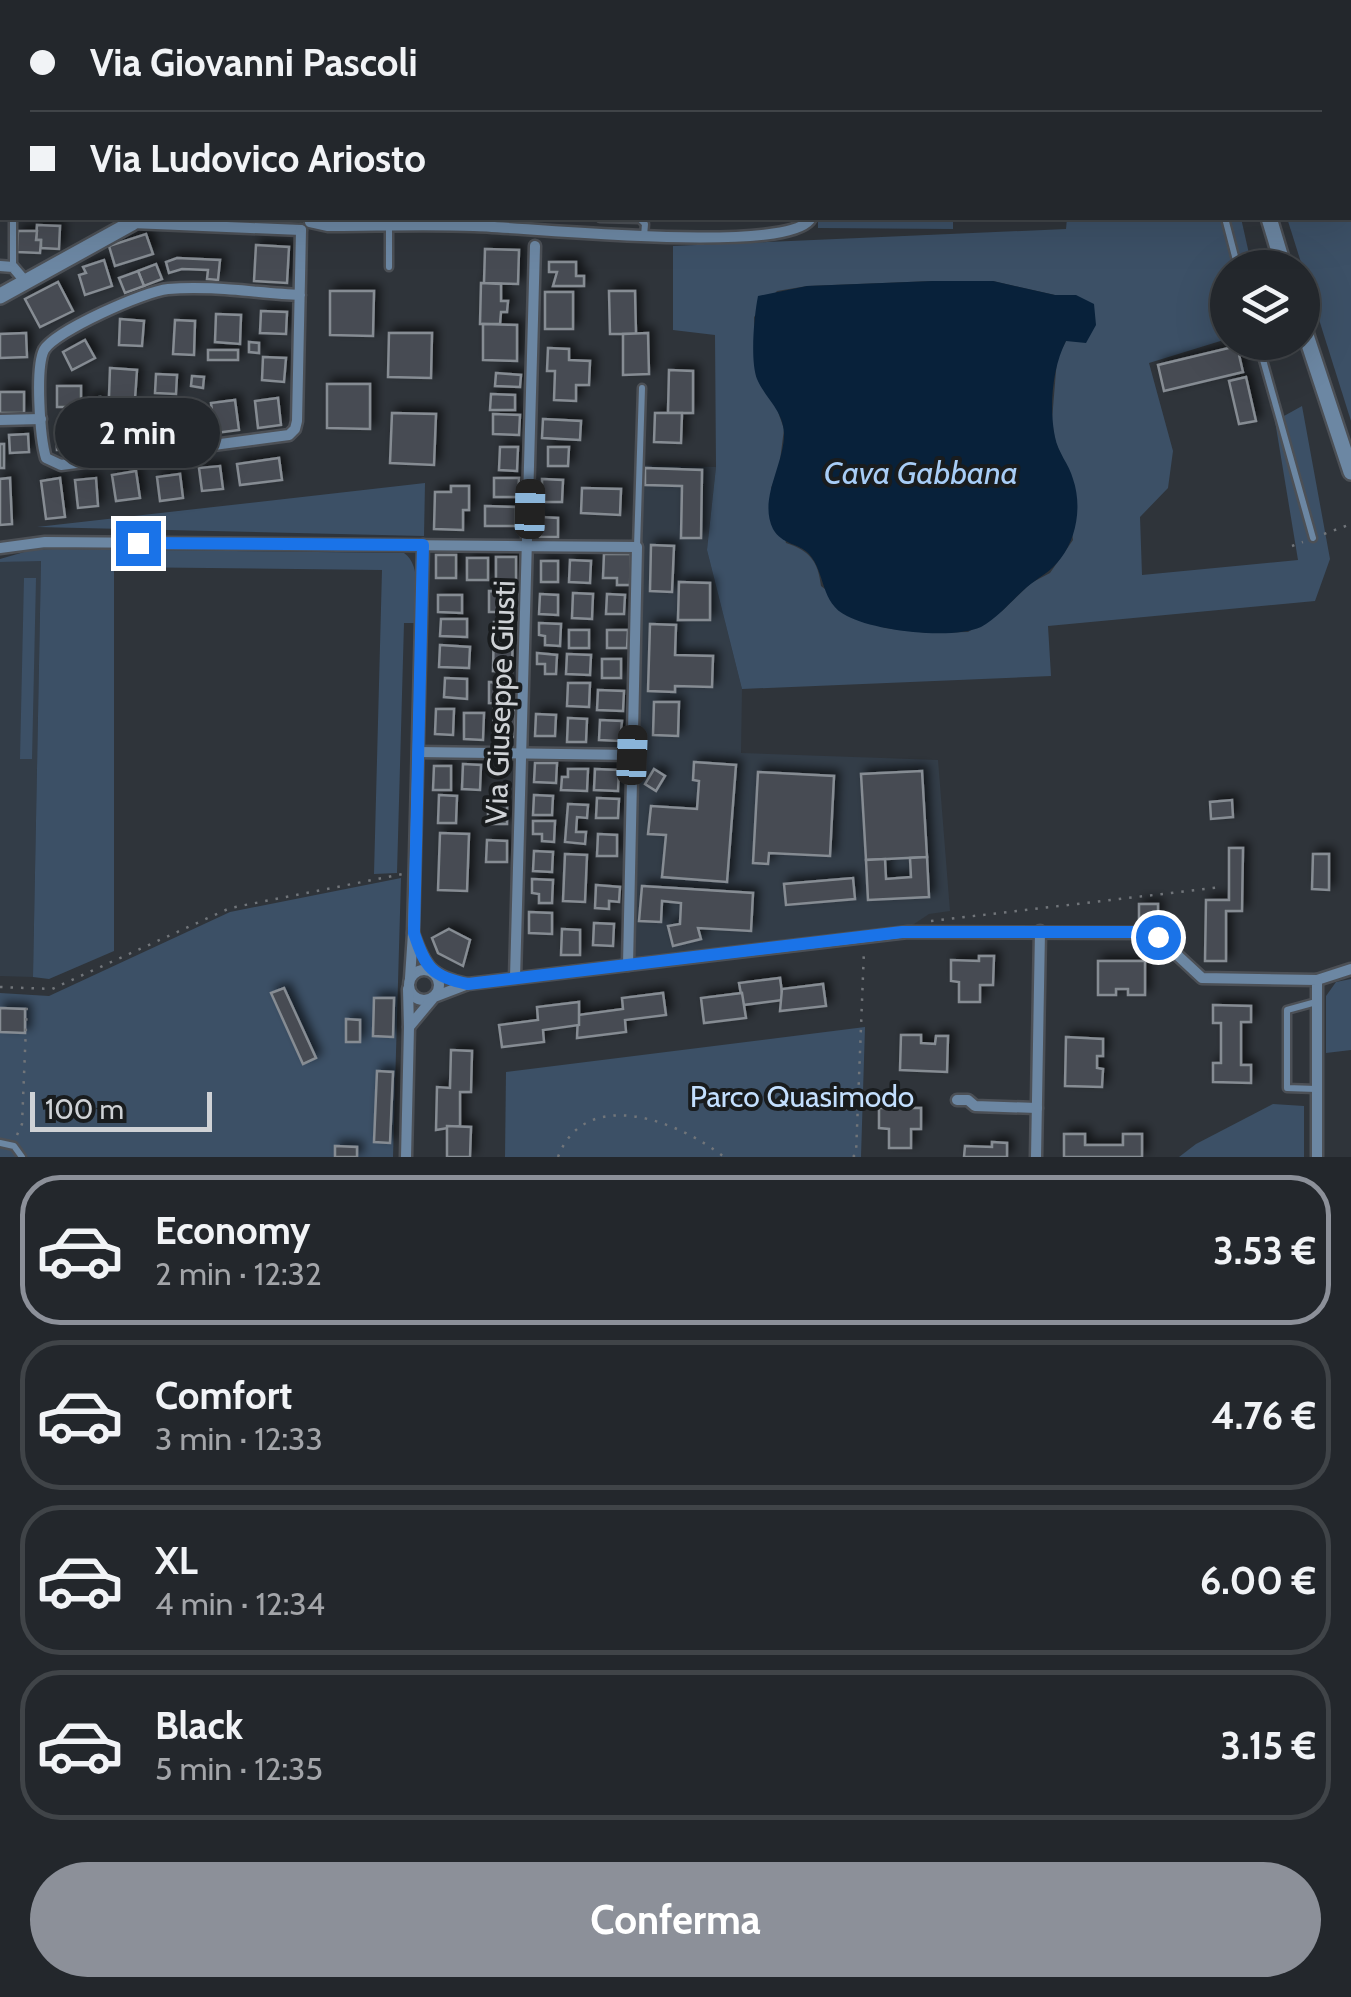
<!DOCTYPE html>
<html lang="it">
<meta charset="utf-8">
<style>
body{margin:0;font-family:Cabin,sans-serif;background:#2f3338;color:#f1f3f6;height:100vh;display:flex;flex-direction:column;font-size:38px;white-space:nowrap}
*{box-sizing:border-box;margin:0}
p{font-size:32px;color:#a3a5a9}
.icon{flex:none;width:55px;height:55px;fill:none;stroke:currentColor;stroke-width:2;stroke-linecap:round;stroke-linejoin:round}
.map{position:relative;height:1157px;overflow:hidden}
.sheet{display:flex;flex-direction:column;background:#23272c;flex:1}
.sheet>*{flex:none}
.banner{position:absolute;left:0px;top:0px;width:1352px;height:220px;box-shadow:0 10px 40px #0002,0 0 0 2px #404448;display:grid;align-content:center;height:220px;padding:0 30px;background:#23272c}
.tools{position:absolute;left:1210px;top:250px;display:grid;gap:20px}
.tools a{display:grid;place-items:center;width:110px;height:110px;border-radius:50%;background:#23272c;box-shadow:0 10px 40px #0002,0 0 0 2px #404448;font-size:50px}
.scale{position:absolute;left:30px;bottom:25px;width:182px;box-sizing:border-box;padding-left:10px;border:5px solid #cfd2d6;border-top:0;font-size:28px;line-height:35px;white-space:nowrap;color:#cfd2d6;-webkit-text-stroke:8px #191c1e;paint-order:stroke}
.end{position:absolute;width:45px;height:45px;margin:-22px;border:12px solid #1a73e8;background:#fff;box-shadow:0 0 0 5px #fff}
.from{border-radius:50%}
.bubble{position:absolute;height:70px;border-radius:35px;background:#23272c;box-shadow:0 10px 40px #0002,0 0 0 2px #404448;font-size:32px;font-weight:800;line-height:70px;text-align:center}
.car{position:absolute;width:30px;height:60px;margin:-30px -15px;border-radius:12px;box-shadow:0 0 8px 2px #0007;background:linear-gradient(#222 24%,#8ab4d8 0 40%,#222 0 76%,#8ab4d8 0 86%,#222 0)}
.banner b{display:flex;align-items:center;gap:35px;height:95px;font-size:38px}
.banner b+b{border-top:2px solid #404448}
.banner i{width:25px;height:25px;background:#f1f3f6}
ul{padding:18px 0 0;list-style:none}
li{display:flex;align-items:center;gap:30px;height:150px;margin:0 20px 15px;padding:0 10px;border:5px solid #404448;border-radius:40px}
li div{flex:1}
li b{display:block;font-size:38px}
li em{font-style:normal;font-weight:800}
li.current{border-color:#8c9099}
li>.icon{width:90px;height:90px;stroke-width:1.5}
.button{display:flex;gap:20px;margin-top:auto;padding:20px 30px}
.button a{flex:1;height:115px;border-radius:60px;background:#8c9099;color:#fff;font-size:40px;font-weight:800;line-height:115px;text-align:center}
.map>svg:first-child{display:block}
.built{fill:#333d48}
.green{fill:#3c5066;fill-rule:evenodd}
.water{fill:#08213a}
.building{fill:#464b52;stroke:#868c93;stroke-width:2.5;filter:url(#shadow)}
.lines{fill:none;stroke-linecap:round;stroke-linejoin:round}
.service-casing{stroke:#4c5056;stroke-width:11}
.minor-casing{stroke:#4c5056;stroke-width:15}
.tertiary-casing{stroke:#4c5056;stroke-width:20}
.path{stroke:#71757a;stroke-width:2.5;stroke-dasharray:2.5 8;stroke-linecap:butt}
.service{stroke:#6c87a3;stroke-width:6}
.minor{stroke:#6c87a3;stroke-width:10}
.tertiary{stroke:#6c87a3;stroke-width:15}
.route{stroke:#1a73e8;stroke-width:12}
.labels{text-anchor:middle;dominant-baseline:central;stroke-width:8;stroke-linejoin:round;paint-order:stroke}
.street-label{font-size:30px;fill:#cfd2d6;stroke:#191c1e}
.park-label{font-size:30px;fill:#c3dffe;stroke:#191c1e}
.water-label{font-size:32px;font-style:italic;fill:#a8cdf6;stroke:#191c1e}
</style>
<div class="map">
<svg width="1351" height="1157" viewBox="0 0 1351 1157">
<defs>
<filter id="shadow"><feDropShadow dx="5" dy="-5" stdDeviation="5" flood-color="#0009"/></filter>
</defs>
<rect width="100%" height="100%" fill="#2f343a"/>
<!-- built -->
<g class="built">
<path d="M0 0H134L2 2V102Z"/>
<path d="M643 465 716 467 707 550 742 689 741 753 938 760 950 911 929 914 908 928 630 962Z"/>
<path d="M41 560 33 977 0 976V562Z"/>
</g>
<!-- green -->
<g class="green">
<path d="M371 0H952V2H370Z"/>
<path d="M1351 217V421L1287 218Z"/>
<path d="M818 218H953V229L818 228Z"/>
<path d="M1067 218H1241L1252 267 1228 268 1227 339 1149 363 1173 451 1168 488 1140 517 1142 575 1298 560 1275 421 1302 406 1330 559 1315 601 1048 626 1051 676 742 689 707 550 716 467 715 335 673 330V246L1066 229ZM933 281H993L1055 295H1076L1066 341 1057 359 1052 420 1055 441 1063 459 1073 540 1050 573 1031 583 1002 611 968 632 928 633 885 628 867 621 821 586C818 561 810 551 786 543L771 488 779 468 784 429 777 409 756 376 754 317 777 291 807 286Z"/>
<path d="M425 483 424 536 37 527Z"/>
<path d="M55 549 404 553C423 566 414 601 414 623H404L397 873 374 874 382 570 114 567V951L49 979 33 977 41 561 0 562V559L31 550Z"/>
<path d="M24 578H36L32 759H20Z"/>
<path d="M401 878 393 1157H0V993L49 996 230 912Z"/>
<path d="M1351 979V1050L1326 1053V996L1336 982Z"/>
<path d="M865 1027 861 1157H505L506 1072Z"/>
<path d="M1273 1104 1304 1106V1157H1179L1196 1144Z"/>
</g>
<!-- water -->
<path class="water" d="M933 281H993L1055 295H1076L1094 304 1096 325 1086 343 1066 341C1052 368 1049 408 1055 437 1058 453 1069 464 1073 479 1082 505 1077 537 1061 558 1051 572 1039 577 1027 587 1012 600 998 618 981 627 952 640 875 631 847 616 820 603 826 573 809 554 799 543 782 545 773 529 758 499 785 463 784 433 783 410 765 398 757 379 750 361 754 316 758 296L807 286Z"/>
<!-- building -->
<g class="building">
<path d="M0 0H21L2 2V64Z"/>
<path d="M264 0H340V1L264 2Z"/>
<path d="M37 225 60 226 59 249 41 248V240H36Z"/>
<path d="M18 231H37L36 240H41L40 253 17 252Z"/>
<path d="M146 234 153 254 115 266 109 246Z"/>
<path d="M256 245 289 247 287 283 254 281Z"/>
<path d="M485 249 519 250 518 284 484 283Z"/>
<path d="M177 258 220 260 218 280 207 279 208 270 182 269 169 273 166 262Z"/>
<path d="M104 260 112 286 85 295 79 275 86 273 83 267Z"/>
<path d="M549 262H576V276H584V286H553L557 272H549Z"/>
<path d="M156 264 162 279 144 286 138 271Z"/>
<path d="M138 271 144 286 125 293 119 278Z"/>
<path d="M58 282 73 311 40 327 25 299Z"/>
<path d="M481 283 501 284V301H508L507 312H501L500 324H480Z"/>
<path d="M330 291H374L373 336 330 335Z"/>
<path d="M609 291H635L636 334H610Z"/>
<rect x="545" y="292" width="28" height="37"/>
<path d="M261 311 287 312 286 334 260 333Z"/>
<path d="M216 314 241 315 240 344 215 342Z"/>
<path d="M120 319 144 321 142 346 119 345Z"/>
<path d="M175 320 195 321 194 355 173 354Z"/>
<path d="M483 324 517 325V361L483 360Z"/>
<path d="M26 333 27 357 0 358V334Z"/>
<path d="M389 333H432L431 378 388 377Z"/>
<path d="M648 333 649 374 623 375V334Z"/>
<path d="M85 340 95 358 72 370 63 352Z"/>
<path d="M249 342 259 343V353L249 352Z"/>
<path d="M1237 346 1243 372 1164 391 1158 365Z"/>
<path d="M548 348 569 349V360L590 361 589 385H576V401L554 400 555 371H547Z"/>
<rect x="208" y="350" width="30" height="10"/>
<path d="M263 357 286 358 284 382 262 380Z"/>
<path d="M110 368 137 370 135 399 109 397Z"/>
<path d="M669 370 693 371V413H668Z"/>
<path d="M496 373 521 375 520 387 495 386Z"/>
<path d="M156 374 177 375 176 394 155 393Z"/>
<path d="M192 376 204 377 203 388 191 386Z"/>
<path d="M1246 377 1256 421 1239 424 1229 381Z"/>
<path d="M327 384H370V429L327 428Z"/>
<rect x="57" y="386" width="24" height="21"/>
<rect x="0" y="392" width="24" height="21"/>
<path d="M491 394 515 395V410H490Z"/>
<path d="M100 397V410H89V398Z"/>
<path d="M278 398 281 425 258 428 255 401Z"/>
<path d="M235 400 239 430 215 433 211 403Z"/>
<path d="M200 412 203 435 181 438 178 415Z"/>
<path d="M161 413 164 435 143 437 141 415Z"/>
<path d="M392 413 436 414 434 465 390 463Z"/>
<path d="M655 413H682L681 443 654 442Z"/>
<path d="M493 414 520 415 519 435 493 434Z"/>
<path d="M123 416 124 439 100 445 99 423 107 422V417Z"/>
<path d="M543 419 581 421 580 440 542 438Z"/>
<path d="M56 426H81L82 449 57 450Z"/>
<path d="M28 434 29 452 10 453 9 435Z"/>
<rect x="0" y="444" width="4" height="24"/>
<path d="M500 447H518L517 471 499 470Z"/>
<path d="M548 447H569L568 466H548Z"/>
<path d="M279 458 282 480 240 485 237 464Z"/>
<path d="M220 466 223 489 202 491 199 468Z"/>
<path d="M645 468 702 470 701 538H681L682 486 645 485Z"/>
<path d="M136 471 140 498 116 501 112 475Z"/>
<path d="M180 474 183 498 160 501 157 477Z"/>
<path d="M10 478 12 524 0 525V479Z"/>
<path d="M60 478 65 517 46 519 41 481Z"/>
<path d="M96 478 98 506 78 508 75 480Z"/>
<path d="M494 478H519L518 497H494Z"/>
<path d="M542 479 563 480 562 502H542Z"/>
<path d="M451 486H469V510H463V530L434 529 435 492H451Z"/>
<path d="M582 488 621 489 620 515 581 513Z"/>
<path d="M485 506 516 507V526H485Z"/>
<path d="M541 517 558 518V537H540Z"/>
<path d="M651 545 674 546 672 592 650 591Z"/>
<path d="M604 554H631L630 585H617V578H603Z"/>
<rect x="436" y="555" width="20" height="23"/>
<rect x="496" y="557" width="20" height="27"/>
<rect x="467" y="558" width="21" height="22"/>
<path d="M570 560 591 561 590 583 569 582Z"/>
<rect x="541" y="561" width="17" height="21"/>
<path d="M679 582 710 583V620H678Z"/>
<path d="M489 591 514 592 513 612H489Z"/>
<path d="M573 593 593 594 592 619 572 618Z"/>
<path d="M540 594 558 595V615L539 614Z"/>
<path d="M607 594 625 595 624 614H606Z"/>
<path d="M438 595H462V613L438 612Z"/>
<path d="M441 619H467V637L440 636Z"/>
<path d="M494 622 513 623 512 672 493 671Z"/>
<path d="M539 623 561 624 560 646 545 645V636L539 635Z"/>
<path d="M650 624 676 625 675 655 713 656 712 687 675 686V692L648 691Z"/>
<rect x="569" y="630" width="20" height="18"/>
<path d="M607 630H628L627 648H607Z"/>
<path d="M440 645 470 647 469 668 439 667Z"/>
<path d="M537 653 557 655 556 674H545V664H537Z"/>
<path d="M567 654 591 655 590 675 566 674Z"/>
<rect x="602" y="659" width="19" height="19"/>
<path d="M445 678 467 679V699L444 697Z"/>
<path d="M489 682 512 683 511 704 489 703Z"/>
<path d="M568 683H590L589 707 567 706Z"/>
<path d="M598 690 624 691 623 711 597 710Z"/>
<path d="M654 702H679L678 736 653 735Z"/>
<path d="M436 709H454L453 735 435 734Z"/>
<path d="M494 709 516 710 515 737H493Z"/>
<path d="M464 713H484L483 740 464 739Z"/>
<path d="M536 714 556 715 555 736H535Z"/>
<path d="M568 718 587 719 586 742H567Z"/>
<path d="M600 720 622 721 620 741 599 740Z"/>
<path d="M694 762 736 765 727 882 662 877 666 835 648 834 651 806 697 809 699 781 693 780Z"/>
<path d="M535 763H557L556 783 534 782Z"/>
<path d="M463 764 481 765 480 790 462 789Z"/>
<path d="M434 766H451V790H433Z"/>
<path d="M568 769H588L587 791 561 790 562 777H568Z"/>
<path d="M595 769 619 770 618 791 594 790Z"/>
<path d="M654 769 665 776 656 791 645 784Z"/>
<path d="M922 771 927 857 866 860 861 774Z"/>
<path d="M758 772 834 776 830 856 769 853 768 864 753 863Z"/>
<path d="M439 795 457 796 456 823H438Z"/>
<path d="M534 795 553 796 552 815H533Z"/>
<path d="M597 798 619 799 618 818H596Z"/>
<path d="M1232 800 1233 817 1211 819 1210 802Z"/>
<rect x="488" y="804" width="19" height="20"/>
<path d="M568 804 588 805 587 818 577 817 576 832H586L585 844 565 842Z"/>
<path d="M533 821H555L554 842 542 841V834H533Z"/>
<path d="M440 833 469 834 467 891 438 890Z"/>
<path d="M598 834 617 835V856H597Z"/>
<path d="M487 840 507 841V862H486Z"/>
<path d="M1229 848H1243L1242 911H1226V961H1205L1206 900H1229Z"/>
<path d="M534 851 553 852 552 872 533 871Z"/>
<path d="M565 854 587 855 585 902 563 901Z"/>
<path d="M1313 854H1329V890L1312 889Z"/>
<path d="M927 857 929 897 868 900 866 860 885 859 886 879 911 877 910 858Z"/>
<path d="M853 878 855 899 786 905 784 884Z"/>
<path d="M532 879 553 880 552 903H539V894L532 893Z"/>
<path d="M596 885 620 887 619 902 609 901V909L595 908Z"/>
<path d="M642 886 753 893 751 931 698 928 701 939 673 946 668 926 680 924 681 903 662 901 661 922 639 921Z"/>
<rect x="1139" y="904" width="19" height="15"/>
<path d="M529 912 552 913V934L529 933Z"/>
<path d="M594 923 614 924 613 946 593 945Z"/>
<path d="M449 929 470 940 463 966 438 953 432 938Z"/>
<path d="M562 929 580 930V955H561Z"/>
<path d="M979 956H994L993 985H980V1002H959V982L951 981V960L979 961Z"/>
<path d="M1098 961H1145V995H1128V989H1116V995H1098Z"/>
<path d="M780 978 783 1000 743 1005 739 983Z"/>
<path d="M823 984 826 1006 780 1011 782 989Z"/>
<path d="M284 988 316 1058 303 1064 271 993Z"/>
<path d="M663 993 666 1015 625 1020 626 1032 577 1038 578 1015 623 1009 622 998Z"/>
<path d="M742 993 746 1018 704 1023 701 998Z"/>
<path d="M374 998H394L393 1037 373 1036Z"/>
<path d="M579 1002V1025L543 1030 544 1042 502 1047 499 1025 538 1020 537 1007Z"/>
<path d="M1213 1005 1251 1006V1022H1241V1065H1251V1083L1213 1082V1063H1221V1023H1213Z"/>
<path d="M0 1008 25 1009V1033L0 1032Z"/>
<path d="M346 1019 360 1020V1042H346Z"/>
<path d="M901 1035H921V1043L935 1044 936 1036H948L947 1072 900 1070Z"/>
<path d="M1066 1037 1103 1039V1056H1097V1068L1103 1069 1102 1087 1065 1086Z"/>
<path d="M451 1050 472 1051 471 1092H460V1126L436 1130 437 1087 450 1088Z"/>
<path d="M377 1071 393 1072 390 1143 374 1142Z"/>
<path d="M879 1108H921V1129H911V1148H889V1129L879 1128Z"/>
<path d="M447 1126 471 1127 470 1157H447Z"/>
<path d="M1064 1134H1085V1145H1123V1134H1142V1157H1064Z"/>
<path d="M992 1142 1007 1143V1157H964L965 1146 992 1147Z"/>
<path d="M335 1146 357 1147V1157H335Z"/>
</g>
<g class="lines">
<defs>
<g id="service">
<path d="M1212 0V2"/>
<path d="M363 1 429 2"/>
<path d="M0 107H2"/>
<path d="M0 182 2 178"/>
<path d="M600 218 640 219 645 224 644 236"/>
<path d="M1225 218 1238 268"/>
<path d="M13 267V218"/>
<path d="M389 267V218"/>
<path d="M1258 342 1313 538"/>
<path d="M637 547 642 388"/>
<path d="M1316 1002 1287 1010V1088L1316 1089"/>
<path d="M0 1143 14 1146 22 1157"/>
</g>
<g id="minor">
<path d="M353 0V2"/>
<path d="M363 2V0"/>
<path d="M1073 2 1074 0"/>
<path d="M310 222 328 226C377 226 425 224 474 226 524 227 791 256 811 218"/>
<path d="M132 223 301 230"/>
<path d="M0 266 13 267 24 280"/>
<path d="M300 295C257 293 210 285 168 289 145 291 55 331 44 350 35 368 40 438 46 458L61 465 289 435 295 429 297 421 301 230"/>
<path d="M0 420 41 419"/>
<path d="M0 548 45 542 637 547 628 965"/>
<path d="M418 752 633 755"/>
<path d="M413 933 423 545"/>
<circle cx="424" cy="985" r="15"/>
<path d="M410 978 413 933C425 967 431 976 467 984"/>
<path d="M515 978 535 246"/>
<path d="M1317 980 1351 969"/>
<path d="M408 989 409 1027 434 997 468 984 908 932 1148 933 1160 939 1202 978 1317 980V1157"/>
<path d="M957 1100H968L975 1106 1037 1108"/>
<path d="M406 1157 409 1027"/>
<path d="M1036 1157 1040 931"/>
</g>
<g id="tertiary">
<path d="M133 2 134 0"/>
<path d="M1249 2V0"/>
<path d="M1269 218 1284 268"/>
<path d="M0 296 132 223V218"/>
<path d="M1302 323 1351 472"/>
</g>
</defs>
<!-- service casing -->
<use href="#service" class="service-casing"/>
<!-- minor casing -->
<use href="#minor" class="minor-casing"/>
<!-- tertiary casing -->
<use href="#tertiary" class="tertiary-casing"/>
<!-- path -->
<g class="path">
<path d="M516 0 518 2"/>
<path d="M657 0 658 2"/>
<path d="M742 0 743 2"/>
<path d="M821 0V2"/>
<path d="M1195 0V2"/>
<path d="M525 2 530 0"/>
<path d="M601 2 602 0"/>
<path d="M775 2 777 0"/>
<path d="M841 2 847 0"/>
<path d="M1324 534 1351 524"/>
<path d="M1292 546 1303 542"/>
<path d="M931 921 1222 887"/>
<path d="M0 987 52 989 230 908 403 874"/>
<path d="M17 1135 22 1124 27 1003"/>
<path d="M558 1157C586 1084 680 1122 724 1157"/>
<path d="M853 1157 856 1154 864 950"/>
</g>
<!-- service -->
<use href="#service" class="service"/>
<!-- minor -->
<use href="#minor" class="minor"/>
<!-- tertiary -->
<use href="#tertiary" class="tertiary"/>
</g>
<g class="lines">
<!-- route -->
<path class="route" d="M138 543 423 545 414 933C425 967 432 977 468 984L902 932H1138L1158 937"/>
</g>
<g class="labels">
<!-- street labels -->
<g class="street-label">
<text transform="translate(500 702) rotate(-88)">Via Giuseppe Giusti</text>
</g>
<!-- park labels -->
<g class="park-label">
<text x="802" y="1096">Parco Quasimodo</text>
</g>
<!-- water labels -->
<g class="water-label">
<text x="921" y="472">Cava Gabbana</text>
</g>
</g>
</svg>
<div class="tools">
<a><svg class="icon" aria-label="layers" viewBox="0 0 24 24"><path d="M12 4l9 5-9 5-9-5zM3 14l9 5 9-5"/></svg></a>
</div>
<div class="scale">100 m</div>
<i class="end from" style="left:1158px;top:937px"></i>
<i class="end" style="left:138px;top:543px"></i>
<div class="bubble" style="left:55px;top:398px;width:165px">2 min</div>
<i class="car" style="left:530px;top:509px;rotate:1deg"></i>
<i class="car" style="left:632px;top:755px;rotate:2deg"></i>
<div class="banner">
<b><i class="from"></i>Via Giovanni Pascoli</b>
<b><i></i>Via Ludovico Ariosto</b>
</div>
</div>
<section class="sheet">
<ul>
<li class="current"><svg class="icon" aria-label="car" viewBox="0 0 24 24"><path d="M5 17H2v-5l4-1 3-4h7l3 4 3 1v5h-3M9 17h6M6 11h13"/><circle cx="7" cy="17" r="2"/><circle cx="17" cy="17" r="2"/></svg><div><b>Economy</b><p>2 min · 12:32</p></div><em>3.53 €</em></li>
<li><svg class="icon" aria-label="car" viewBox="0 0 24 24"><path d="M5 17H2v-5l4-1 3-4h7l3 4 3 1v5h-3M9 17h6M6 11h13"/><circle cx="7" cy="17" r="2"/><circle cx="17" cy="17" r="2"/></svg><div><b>Comfort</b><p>3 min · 12:33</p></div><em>4.76 €</em></li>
<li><svg class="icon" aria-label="car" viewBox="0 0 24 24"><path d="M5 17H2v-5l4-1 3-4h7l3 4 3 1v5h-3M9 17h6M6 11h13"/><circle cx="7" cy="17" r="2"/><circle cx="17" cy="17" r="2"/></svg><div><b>XL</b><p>4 min · 12:34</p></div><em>6.00 €</em></li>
<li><svg class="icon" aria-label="car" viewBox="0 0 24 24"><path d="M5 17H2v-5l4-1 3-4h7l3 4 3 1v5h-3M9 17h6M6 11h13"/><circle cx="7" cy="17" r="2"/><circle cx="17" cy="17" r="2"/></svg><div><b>Black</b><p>5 min · 12:35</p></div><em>3.15 €</em></li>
</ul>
<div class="button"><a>Conferma</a></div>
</section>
